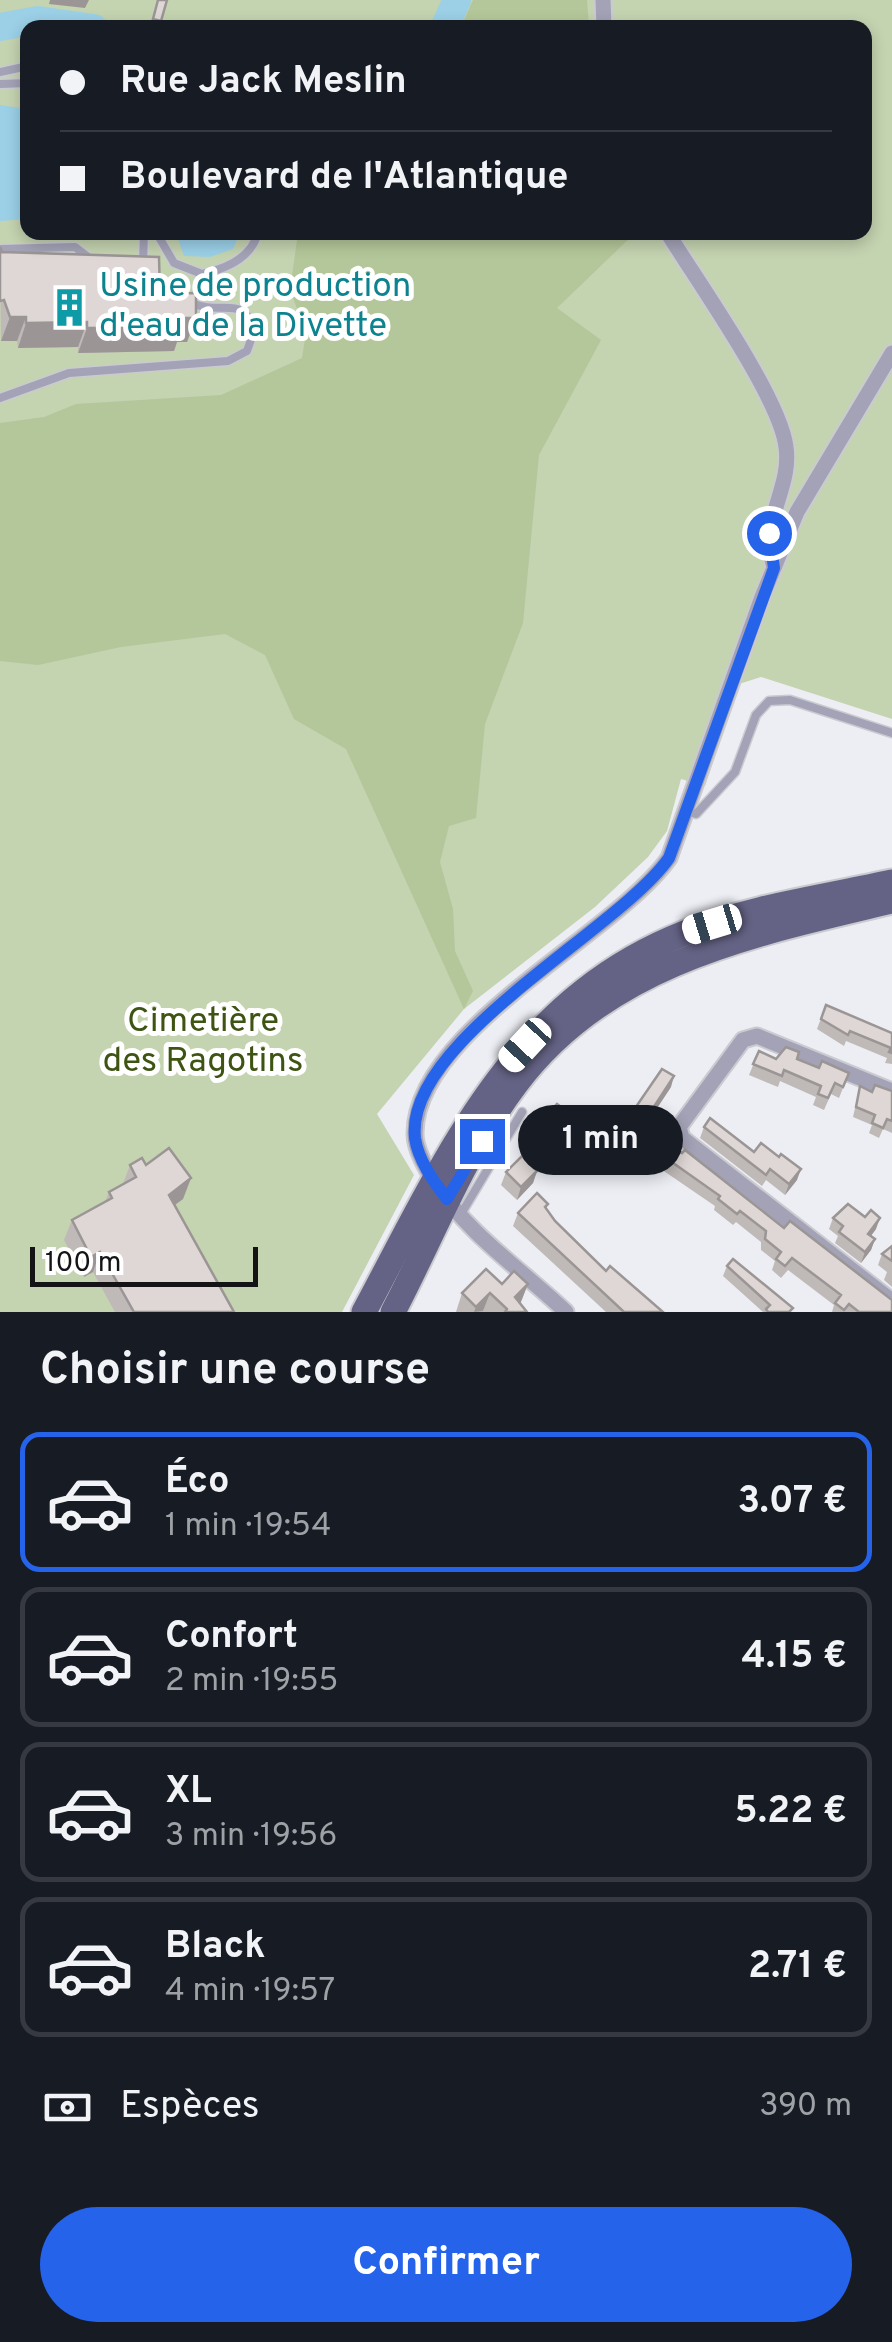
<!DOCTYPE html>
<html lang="fr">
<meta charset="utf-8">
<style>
body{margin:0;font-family:Overpass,sans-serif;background:#242831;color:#f1f3f6;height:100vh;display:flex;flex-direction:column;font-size:38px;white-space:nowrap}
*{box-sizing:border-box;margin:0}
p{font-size:32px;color:#9ea1a6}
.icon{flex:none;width:55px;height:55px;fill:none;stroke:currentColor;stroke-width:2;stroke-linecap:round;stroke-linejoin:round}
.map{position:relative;height:1312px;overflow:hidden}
.sheet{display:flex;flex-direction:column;background:#171b24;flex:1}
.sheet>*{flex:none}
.top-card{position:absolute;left:20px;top:20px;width:852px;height:220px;border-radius:20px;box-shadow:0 5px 15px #0003;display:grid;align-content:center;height:220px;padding:0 40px;background:#171b24}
.scale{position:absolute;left:30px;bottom:25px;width:228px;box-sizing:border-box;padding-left:10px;border:5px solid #141416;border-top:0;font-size:28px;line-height:35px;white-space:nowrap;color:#141416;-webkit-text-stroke:8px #fff;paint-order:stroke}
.end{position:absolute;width:45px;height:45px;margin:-22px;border:12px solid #2563eb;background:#fff;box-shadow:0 0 0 5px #fff}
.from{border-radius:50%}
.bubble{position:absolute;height:70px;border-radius:35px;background:#171b24;box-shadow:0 5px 15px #0003;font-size:32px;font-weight:700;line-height:70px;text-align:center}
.car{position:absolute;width:30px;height:60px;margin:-30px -15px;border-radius:12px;box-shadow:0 0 8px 2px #0007;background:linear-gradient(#fff 24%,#345 0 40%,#fff 0 76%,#345 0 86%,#fff 0)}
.top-card b{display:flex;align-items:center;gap:35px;height:95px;font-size:38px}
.top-card b+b{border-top:2px solid #363941}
.top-card i{width:25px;height:25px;background:#f1f3f6}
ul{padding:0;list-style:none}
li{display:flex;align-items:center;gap:30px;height:140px;margin:0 20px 15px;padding:0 20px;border:5px solid #363941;border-radius:20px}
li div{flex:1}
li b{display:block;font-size:38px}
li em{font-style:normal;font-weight:700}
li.selected{border-color:#2563eb}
li>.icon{width:90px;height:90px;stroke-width:1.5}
h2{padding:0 40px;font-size:45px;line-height:120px}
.pay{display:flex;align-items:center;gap:25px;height:110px;padding:0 40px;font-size:38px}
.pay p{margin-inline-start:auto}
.primary-button{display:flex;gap:20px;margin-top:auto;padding:20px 40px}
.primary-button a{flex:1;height:115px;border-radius:60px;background:#2563eb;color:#fff;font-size:40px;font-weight:700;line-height:115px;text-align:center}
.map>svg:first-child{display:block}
.green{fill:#c4d3b0;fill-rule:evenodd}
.forest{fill:#b4c79a}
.water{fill:#9bd0e7}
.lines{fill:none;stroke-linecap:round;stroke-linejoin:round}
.river{stroke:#9bd0e7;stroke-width:28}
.lane-casing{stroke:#cacbd0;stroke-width:11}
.street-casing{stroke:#cacbd0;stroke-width:19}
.primary-casing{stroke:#cacbd0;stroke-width:29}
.lane{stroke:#a3a2b6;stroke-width:8}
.street{stroke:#a3a2b6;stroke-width:15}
.primary{stroke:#656385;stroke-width:25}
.wall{fill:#bfb9b7}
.shaded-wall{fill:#9b9695}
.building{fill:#ded7d5;stroke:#9b9695;stroke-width:2.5}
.route{stroke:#2563eb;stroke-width:12}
.labels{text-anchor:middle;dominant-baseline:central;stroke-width:10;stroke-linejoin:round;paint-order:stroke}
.culture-label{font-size:35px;fill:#0d838f;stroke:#fff;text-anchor:start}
.park-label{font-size:35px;fill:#3e5412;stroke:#fff}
</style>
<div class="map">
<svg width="892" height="1312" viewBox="0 0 892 1312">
<rect width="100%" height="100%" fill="#edeef4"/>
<!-- green -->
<path class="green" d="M0 0H892V719L761 677 739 684 705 786 681 779 667 831 648 857 595 907 464 1009 377 1114 414 1175 342 1312H0ZM28 28H865V232H28Z"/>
<!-- forest -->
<g class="forest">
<path d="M473 0H587L589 27H461Z"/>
<path d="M298 233H635L557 308 601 340 539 455 523 623 485 724 476 818 449 826 440 862 453 909 455 951 473 991 464 1009 346 749 294 719 265 655 225 634 121 647 38 665 0 661V423L44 417 76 404 221 395 302 358 306 333 290 290Z"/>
</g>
<!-- water -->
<g class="water">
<path d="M0 105 27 109V219L0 221Z"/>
<path d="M176 233V232L240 233 233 249 210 257 184 256Z"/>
</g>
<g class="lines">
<!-- river -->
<g class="river">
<path d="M0 27 38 20 94 28"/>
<path d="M444 28 457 0"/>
</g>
<defs>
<g id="lane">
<path d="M0 72 28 66"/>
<path d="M0 84 28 83"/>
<path d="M156 232 174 263 202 274C225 269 252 258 258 232"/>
<path d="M0 249 75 247 92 260"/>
<path d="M143 264 144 232"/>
<path d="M0 398 69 373 228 361 247 351 254 331C245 295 223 314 197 305 180 299 165 284 152 272"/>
<path d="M689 812 696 814 735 772 756 715 769 701 790 700 892 733"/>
<path d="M461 1214 522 1112"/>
</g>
<g id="street">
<path d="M603 0 604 28"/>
<path d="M667 232C697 281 780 397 786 447 792 489 759 520 774 567"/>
<path d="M892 1091 757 1036 743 1040 679 1127 682 1138 892 1301"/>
<path d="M566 1312C524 1272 467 1233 435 1183 427 1170 415 1150 415 1134 414 1030 615 935 669 858L762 597 797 512 892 353"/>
</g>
<g id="primary">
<path d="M364 1312C446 1159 512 1001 685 933 750 907 824 897 892 882"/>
<path d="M393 1312C433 1236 464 1153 516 1084 607 962 754 934 892 901"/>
</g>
</defs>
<!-- lane casing -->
<use href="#lane" class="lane-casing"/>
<!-- street casing -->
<use href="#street" class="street-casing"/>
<!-- primary casing -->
<use href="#primary" class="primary-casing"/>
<!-- lane -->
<use href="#lane" class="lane"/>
<!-- street -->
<use href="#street" class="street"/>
<!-- primary -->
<use href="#primary" class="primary"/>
</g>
<!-- wall -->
<g class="wall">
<path d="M158 0H167L159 28 151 26Z"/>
<path d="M0 247 2 252 160 294 196 318 187 342H177L174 351 78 353V347L18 348 17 341H1Z"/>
<path d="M826 1005 892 1033V1064L885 1063 887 1058 846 1041 844 1046 817 1029Z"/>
<path d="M759 1051 776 1059 849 1073 839 1098 831 1094 824 1110 813 1105 816 1097 780 1081 778 1087 749 1075Z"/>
<path d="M860 1086 872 1092 892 1091V1133L883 1129 879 1138 869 1133 872 1125 853 1117Z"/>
<path d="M671 1087 614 1173 603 1165 607 1154 619 1142 616 1141 620 1130Z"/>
<path d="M571 1114 566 1127 542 1152 530 1140 535 1128Z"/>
<path d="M704 1127 754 1152 797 1180 785 1195 766 1180 762 1186 700 1138Z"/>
<path d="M659 1153 892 1312H832L834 1305 788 1270 781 1278 772 1270 775 1261 761 1250V1242L736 1222 733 1225 714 1210 715 1206 655 1165Z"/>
<path d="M130 1165H146L191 1178 183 1199 175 1205 234 1312H115L93 1272 84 1277 64 1240 72 1220 105 1202 109 1192 123 1184Z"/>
<path d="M537 1171 533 1183 517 1200 501 1185 506 1172Z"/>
<path d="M548 1204 546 1209 555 1221 606 1271 663 1312H606L513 1226 518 1213Z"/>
<path d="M833 1218 876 1229 871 1236 875 1239 871 1250 861 1263 835 1243 838 1236 829 1229Z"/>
<path d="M892 1246V1287L884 1280 887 1272 878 1265 882 1254Z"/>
<path d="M727 1266 791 1312H763L723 1276Z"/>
<path d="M486 1269 520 1303 527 1312H456L462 1293Z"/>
</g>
<!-- shaded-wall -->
<g class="shaded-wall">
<path d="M50 0H89L85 8 49 4Z"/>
<path d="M10 317H26L17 341H1Z"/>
<path d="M183 318H196L187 342H177L174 351 78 353 87 328Z"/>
<path d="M87 322 78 347 18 348 26 323Z"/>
<path d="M674 1076 671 1087 614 1173 618 1162Z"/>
<path d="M571 1114 566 1127 542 1152 546 1139Z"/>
<path d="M801 1169 797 1180 785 1195 789 1184Z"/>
<path d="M537 1171 533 1183 517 1200 521 1187Z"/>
<path d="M191 1178 183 1199 161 1215 169 1195Z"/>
<path d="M880 1218 876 1229 864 1245 868 1234Z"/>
<path d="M875 1239 871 1250 861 1263 865 1252Z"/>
<path d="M100 1252 93 1272 84 1277 91 1257Z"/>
<path d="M528 1284 521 1302 512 1312 515 1297Z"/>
<path d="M490 1293 483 1311 474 1312 476 1307Z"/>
</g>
<!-- building -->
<g class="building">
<path d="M158 0H167L161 21 153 19Z"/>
<path d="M0 247 2 252 159 257 160 294 196 293V318H183V327L87 328V322L26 323V317H10L4 300 0 301Z"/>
<path d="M826 1005 892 1033V1053L889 1052 891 1048 850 1031 848 1035 821 1019Z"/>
<path d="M786 1047 799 1052 797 1059 819 1068 822 1061 849 1073 843 1087 835 1083 828 1098 818 1094 821 1086 784 1070 782 1076 753 1064 759 1051 776 1059Z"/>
<path d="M662 1069 674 1076 618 1162 607 1154 627 1134 620 1130Z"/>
<path d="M875 1085 892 1091V1121L887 1119 883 1128 872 1123 875 1115 856 1107 860 1086 872 1092Z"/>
<path d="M557 1104 571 1114 546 1139 535 1128Z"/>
<path d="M710 1118 754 1152 761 1143 779 1157 781 1154 801 1169 789 1184 770 1169 766 1175 704 1127Z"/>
<path d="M668 1142 682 1153 685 1150 784 1228 790 1221 892 1300V1312H859L849 1304 844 1310 835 1303 841 1295 792 1258 785 1266 776 1259 781 1252 765 1239 766 1231 740 1211 737 1214 718 1199 720 1196 659 1153Z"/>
<path d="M169 1148 191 1178 169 1195 234 1312H134L100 1252 91 1257 72 1220 112 1198 109 1192 136 1177 130 1165 142 1158 146 1165Z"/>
<path d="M522 1156 537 1171 521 1187 506 1172Z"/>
<path d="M537 1193 548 1204 545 1207 555 1221 606 1271 610 1266 663 1312H624L518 1213Z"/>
<path d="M848 1204 865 1217 871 1210 880 1218 868 1234 875 1239 865 1252 839 1232 843 1226 833 1218Z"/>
<path d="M892 1246V1261L882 1254Z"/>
<path d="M733 1259 793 1308 789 1312H768L766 1309 770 1305 727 1266Z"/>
<path d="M486 1269 502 1284 514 1271 528 1284 515 1297 527 1312H505L507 1309 490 1293 476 1307 462 1293Z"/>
</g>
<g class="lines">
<!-- route -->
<path class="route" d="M482 1141 447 1199C434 1182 418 1160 415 1138 404 1041 619 930 669 858L774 568 769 533"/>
</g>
<!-- icons -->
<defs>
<symbol id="building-bare" viewBox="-9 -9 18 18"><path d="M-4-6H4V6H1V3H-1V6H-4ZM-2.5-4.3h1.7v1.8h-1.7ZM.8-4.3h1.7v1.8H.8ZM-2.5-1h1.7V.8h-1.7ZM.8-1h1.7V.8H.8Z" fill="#0f9aa8" stroke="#fff" stroke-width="2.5" paint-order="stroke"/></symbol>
</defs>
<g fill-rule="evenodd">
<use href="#building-bare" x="42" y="280" width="55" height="55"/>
</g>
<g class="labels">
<!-- culture labels -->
<g class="culture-label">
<text x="99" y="287">Usine de production<tspan x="99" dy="40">d'eau de la Divette</tspan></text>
</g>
<!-- park labels -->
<g class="park-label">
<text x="203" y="1022">Cimetière<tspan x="203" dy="40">des Ragotins</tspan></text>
</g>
</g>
</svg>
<div class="scale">100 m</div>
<i class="end from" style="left:769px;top:533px"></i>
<i class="end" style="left:482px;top:1141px"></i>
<div class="bubble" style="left:518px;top:1105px;width:165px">1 min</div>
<i class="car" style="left:712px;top:924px;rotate:253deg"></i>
<i class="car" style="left:525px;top:1045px;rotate:223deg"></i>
<div class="top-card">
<b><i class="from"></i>Rue Jack Meslin</b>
<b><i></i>Boulevard de l'Atlantique</b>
</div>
</div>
<section class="sheet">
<h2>Choisir une course</h2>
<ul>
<li class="selected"><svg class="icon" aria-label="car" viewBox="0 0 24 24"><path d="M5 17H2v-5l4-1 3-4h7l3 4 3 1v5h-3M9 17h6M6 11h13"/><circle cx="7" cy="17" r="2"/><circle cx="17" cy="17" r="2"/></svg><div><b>Éco</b><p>1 min · 19:54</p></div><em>3.07 €</em></li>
<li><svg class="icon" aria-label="car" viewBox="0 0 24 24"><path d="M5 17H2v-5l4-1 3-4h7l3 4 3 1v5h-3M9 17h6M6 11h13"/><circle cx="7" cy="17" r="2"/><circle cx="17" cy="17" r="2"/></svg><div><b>Confort</b><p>2 min · 19:55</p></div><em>4.15 €</em></li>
<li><svg class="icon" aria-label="car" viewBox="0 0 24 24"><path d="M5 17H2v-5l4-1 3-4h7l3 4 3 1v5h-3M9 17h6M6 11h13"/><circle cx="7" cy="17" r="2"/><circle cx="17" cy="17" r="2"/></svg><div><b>XL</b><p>3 min · 19:56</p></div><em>5.22 €</em></li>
<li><svg class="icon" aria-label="car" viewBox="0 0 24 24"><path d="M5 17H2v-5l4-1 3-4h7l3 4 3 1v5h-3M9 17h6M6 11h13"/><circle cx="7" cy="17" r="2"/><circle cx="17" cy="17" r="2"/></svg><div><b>Black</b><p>4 min · 19:57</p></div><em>2.71 €</em></li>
</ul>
<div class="pay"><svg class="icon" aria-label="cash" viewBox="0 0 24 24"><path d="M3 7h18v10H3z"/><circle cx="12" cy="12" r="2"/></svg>Espèces<p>390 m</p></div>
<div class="primary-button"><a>Confirmer</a></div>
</section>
